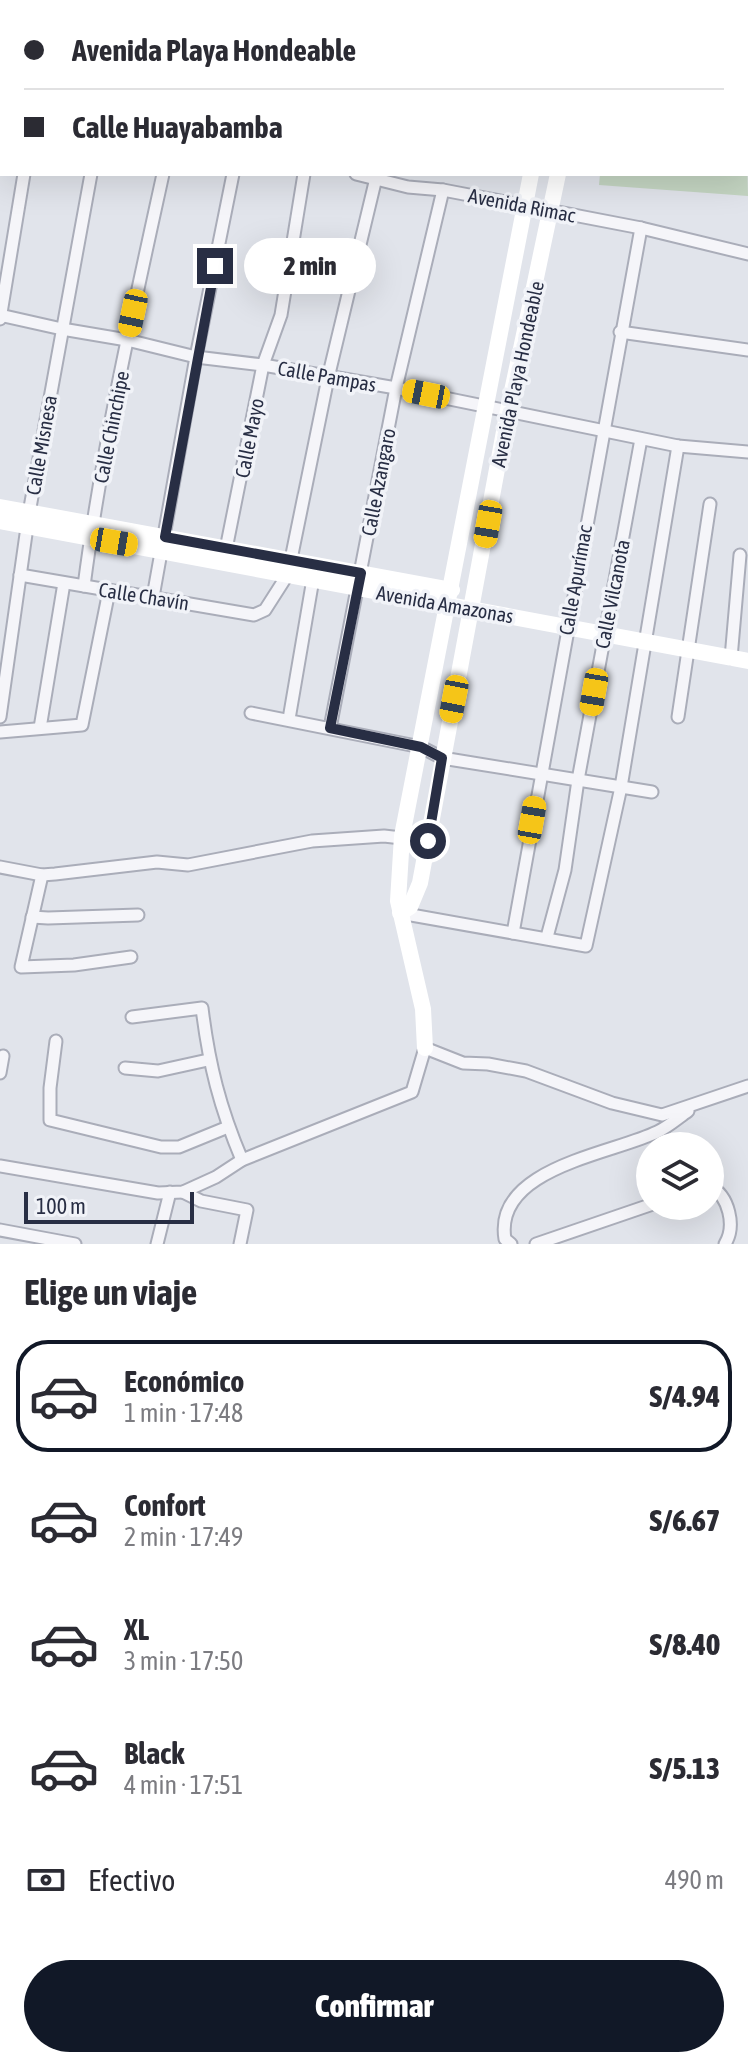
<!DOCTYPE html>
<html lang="es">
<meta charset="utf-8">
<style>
body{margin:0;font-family:"Asap Condensed",sans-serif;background:#f7f7f7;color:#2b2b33;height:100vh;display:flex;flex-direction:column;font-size:30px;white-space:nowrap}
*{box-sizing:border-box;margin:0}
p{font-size:26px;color:#7c7c81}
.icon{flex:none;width:44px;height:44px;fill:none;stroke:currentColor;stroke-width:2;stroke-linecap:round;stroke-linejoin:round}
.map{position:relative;height:1244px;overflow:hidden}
.side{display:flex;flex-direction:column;background:#fff;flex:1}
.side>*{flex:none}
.banner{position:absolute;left:0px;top:0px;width:748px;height:176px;box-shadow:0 8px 32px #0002;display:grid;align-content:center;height:176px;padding:0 24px;background:#fff}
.buttons{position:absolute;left:636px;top:1132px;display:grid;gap:16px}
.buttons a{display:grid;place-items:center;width:88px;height:88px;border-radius:50%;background:#fff;box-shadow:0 8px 32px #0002;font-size:40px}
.scale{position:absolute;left:24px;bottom:20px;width:170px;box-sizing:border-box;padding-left:8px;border:4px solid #282e44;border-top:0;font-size:22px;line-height:28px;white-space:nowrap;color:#282e44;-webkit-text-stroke:6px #f1f3f8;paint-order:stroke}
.end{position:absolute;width:36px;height:36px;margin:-18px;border:10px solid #282e44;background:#fff;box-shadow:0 0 0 4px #fff}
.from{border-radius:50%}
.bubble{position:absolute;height:56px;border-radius:28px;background:#fff;box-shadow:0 8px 32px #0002;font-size:26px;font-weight:800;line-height:56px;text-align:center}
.car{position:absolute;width:24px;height:48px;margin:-24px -12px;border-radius:10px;box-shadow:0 0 6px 2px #0007;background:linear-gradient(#f5c518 24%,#345 0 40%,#f5c518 0 76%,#345 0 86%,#f5c518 0)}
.banner b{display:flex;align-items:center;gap:28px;height:76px;font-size:30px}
.banner b+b{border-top:2px solid #e1e1e2}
.banner i{width:20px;height:20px;background:#2b2b33}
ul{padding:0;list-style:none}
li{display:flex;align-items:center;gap:24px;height:112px;margin:0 16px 12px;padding:0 8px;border:4px solid transparent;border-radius:32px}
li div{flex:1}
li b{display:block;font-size:30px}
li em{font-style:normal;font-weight:800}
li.active{border-color:#111827}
li>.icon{width:72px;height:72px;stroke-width:1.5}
h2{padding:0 24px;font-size:36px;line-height:96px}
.pay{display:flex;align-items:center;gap:20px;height:88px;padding:0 24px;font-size:30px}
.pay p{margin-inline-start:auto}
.cta{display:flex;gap:16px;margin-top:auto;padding:16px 24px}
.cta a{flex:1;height:92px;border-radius:48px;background:#111827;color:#fff;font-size:32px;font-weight:800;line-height:92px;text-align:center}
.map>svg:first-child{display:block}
.green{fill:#c4d5c2}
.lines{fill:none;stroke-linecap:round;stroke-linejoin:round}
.street-casing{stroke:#aaadb9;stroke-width:15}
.street{stroke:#f5f5f9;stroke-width:11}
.secondary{stroke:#fff;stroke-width:16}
.route{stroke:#282e44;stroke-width:10}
.labels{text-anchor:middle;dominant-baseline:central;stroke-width:7;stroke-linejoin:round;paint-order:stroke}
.street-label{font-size:20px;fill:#282e44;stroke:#f1f3f8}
</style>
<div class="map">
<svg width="748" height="1244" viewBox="0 0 748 1244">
<rect width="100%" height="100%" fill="#e1e4eb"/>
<!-- green -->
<path class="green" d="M746 113 748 196 599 185 600 174H746Z"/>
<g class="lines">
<defs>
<g id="street">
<path d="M83 2V0"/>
<path d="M263 2V0"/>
<path d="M331 2V0"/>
<path d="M399 2V0"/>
<path d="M469 2V0"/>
<path d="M684 2V0"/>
<path d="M0 25H2"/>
<path d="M746 79H748"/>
<path d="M0 106H2"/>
<path d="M356 174 408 187 443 190 641 228 748 254"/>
<path d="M0 315 62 329 127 340 196 357 263 365 396 388 678 446 748 452"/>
<path d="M0 319 24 174"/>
<path d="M620 332 748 350"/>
<path d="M225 554 263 365 281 315 304 174"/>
<path d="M20 575 254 615 265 610 288 574 328 378 376 178"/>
<path d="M84 586C102 448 133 311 163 174"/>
<path d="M153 597 196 357 233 174"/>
<path d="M731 658 740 555"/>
<path d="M251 713 421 747 442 758 652 792"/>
<path d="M0 717 29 513 91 174"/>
<path d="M678 717 710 504"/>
<path d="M289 719 313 579"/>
<path d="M40 728 64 583"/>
<path d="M330 728 396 388 443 190"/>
<path d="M0 732 82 725 109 591"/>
<path d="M0 867 42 875 55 874 157 862 188 865 312 841 384 836 428 841"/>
<path d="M42 875 21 967 74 965 131 957"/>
<path d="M400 913 586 946 621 787 678 446"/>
<path d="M32 917 48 918 138 915"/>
<path d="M513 933 641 228"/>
<path d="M547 937 565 870 578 780 641 439"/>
<path d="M132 1017 202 1008C209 1065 220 1108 242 1160"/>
<path d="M56 1041 50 1088V1120L161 1147H179L228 1127"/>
<path d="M125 1068 158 1071 208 1060"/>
<path d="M0 1073 3 1056"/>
<path d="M0 1166 158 1193 183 1192 216 1177 242 1160 412 1092 425 1048 463 1063 488 1064 526 1071 612 1103 662 1115 748 1086"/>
<path d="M710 1186C729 1196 736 1226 725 1244"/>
<path d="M183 1192 201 1201 247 1210 240 1244"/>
<path d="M0 1230 75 1244"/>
<path d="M157 1244 170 1192"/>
<path d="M511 1244 505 1239C493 1168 612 1154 657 1132 668 1127 678 1118 688 1111"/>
<path d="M536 1244 650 1205"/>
</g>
</defs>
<!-- street casing -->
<use href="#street" class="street-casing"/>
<!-- street -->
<use href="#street" class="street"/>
<!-- secondary -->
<g class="secondary">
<path d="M556 2 557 0"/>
<path d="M582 2V0"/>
<path d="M0 507 452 590"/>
<path d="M0 521 748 661"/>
<path d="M400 913 410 907 420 883 508 410 558 174"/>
<path d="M425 1048 423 1009 398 901 402 836 531 174"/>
</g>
</g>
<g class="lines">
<!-- route -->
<path class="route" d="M215 266 165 537 361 573 330 728 421 747 442 758 428 841"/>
</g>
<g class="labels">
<!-- street labels -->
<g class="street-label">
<text transform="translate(522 205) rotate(11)">Avenida Rimac</text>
<text transform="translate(517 374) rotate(-78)">Avenida Playa Hondeable</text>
<text transform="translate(327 376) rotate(10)">Calle Pampas</text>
<text transform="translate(111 427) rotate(-79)">Calle Chinchipe</text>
<text transform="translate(249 438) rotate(-79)">Calle Mayo</text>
<text transform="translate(41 445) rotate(-80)">Calle Misnesa</text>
<text transform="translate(378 482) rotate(-79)">Calle Azangaro</text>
<text transform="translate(575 580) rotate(-80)">Calle Apurímac</text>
<text transform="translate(612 594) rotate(-79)">Calle Vilcanota</text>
<text transform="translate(144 596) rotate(9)">Calle Chavín</text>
<text transform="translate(445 604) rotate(10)">Avenida Amazonas</text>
</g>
</g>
</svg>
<div class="buttons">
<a><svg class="icon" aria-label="layers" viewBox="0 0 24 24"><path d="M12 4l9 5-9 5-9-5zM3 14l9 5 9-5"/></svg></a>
</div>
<div class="scale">100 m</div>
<i class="end from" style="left:428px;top:841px"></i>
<i class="end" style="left:215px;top:266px"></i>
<div class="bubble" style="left:244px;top:238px;width:132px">2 min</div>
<i class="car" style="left:133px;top:313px;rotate:192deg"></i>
<i class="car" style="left:426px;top:394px;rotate:281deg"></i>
<i class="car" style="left:488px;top:524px;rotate:190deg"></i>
<i class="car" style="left:114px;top:542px;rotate:100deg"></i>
<i class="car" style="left:594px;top:692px;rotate:190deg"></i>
<i class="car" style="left:454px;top:699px;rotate:191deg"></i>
<i class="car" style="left:532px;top:820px;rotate:10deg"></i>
<div class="banner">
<b><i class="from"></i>Avenida Playa Hondeable</b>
<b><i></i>Calle Huayabamba</b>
</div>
</div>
<section class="side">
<h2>Elige un viaje</h2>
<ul>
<li class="active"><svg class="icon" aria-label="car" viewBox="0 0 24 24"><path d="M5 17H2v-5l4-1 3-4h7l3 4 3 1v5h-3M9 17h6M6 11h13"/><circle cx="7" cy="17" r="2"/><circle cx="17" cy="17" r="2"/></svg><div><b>Económico</b><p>1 min · 17:48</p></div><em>S/4.94</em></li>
<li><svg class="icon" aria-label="car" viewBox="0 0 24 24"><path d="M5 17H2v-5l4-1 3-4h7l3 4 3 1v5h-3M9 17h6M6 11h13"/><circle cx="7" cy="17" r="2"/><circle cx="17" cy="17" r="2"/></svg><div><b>Confort</b><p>2 min · 17:49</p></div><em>S/6.67</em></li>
<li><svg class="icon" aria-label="car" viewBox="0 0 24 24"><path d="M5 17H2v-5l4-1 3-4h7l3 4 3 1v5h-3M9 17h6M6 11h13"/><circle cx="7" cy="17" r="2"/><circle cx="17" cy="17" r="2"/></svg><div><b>XL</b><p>3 min · 17:50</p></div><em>S/8.40</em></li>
<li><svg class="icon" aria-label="car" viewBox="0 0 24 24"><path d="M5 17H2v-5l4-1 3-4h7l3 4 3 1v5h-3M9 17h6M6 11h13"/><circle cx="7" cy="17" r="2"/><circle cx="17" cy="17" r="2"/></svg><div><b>Black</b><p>4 min · 17:51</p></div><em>S/5.13</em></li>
</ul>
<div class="pay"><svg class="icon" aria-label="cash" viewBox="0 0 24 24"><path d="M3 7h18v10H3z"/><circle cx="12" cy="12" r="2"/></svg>Efectivo<p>490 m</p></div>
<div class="cta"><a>Confirmar</a></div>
</section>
